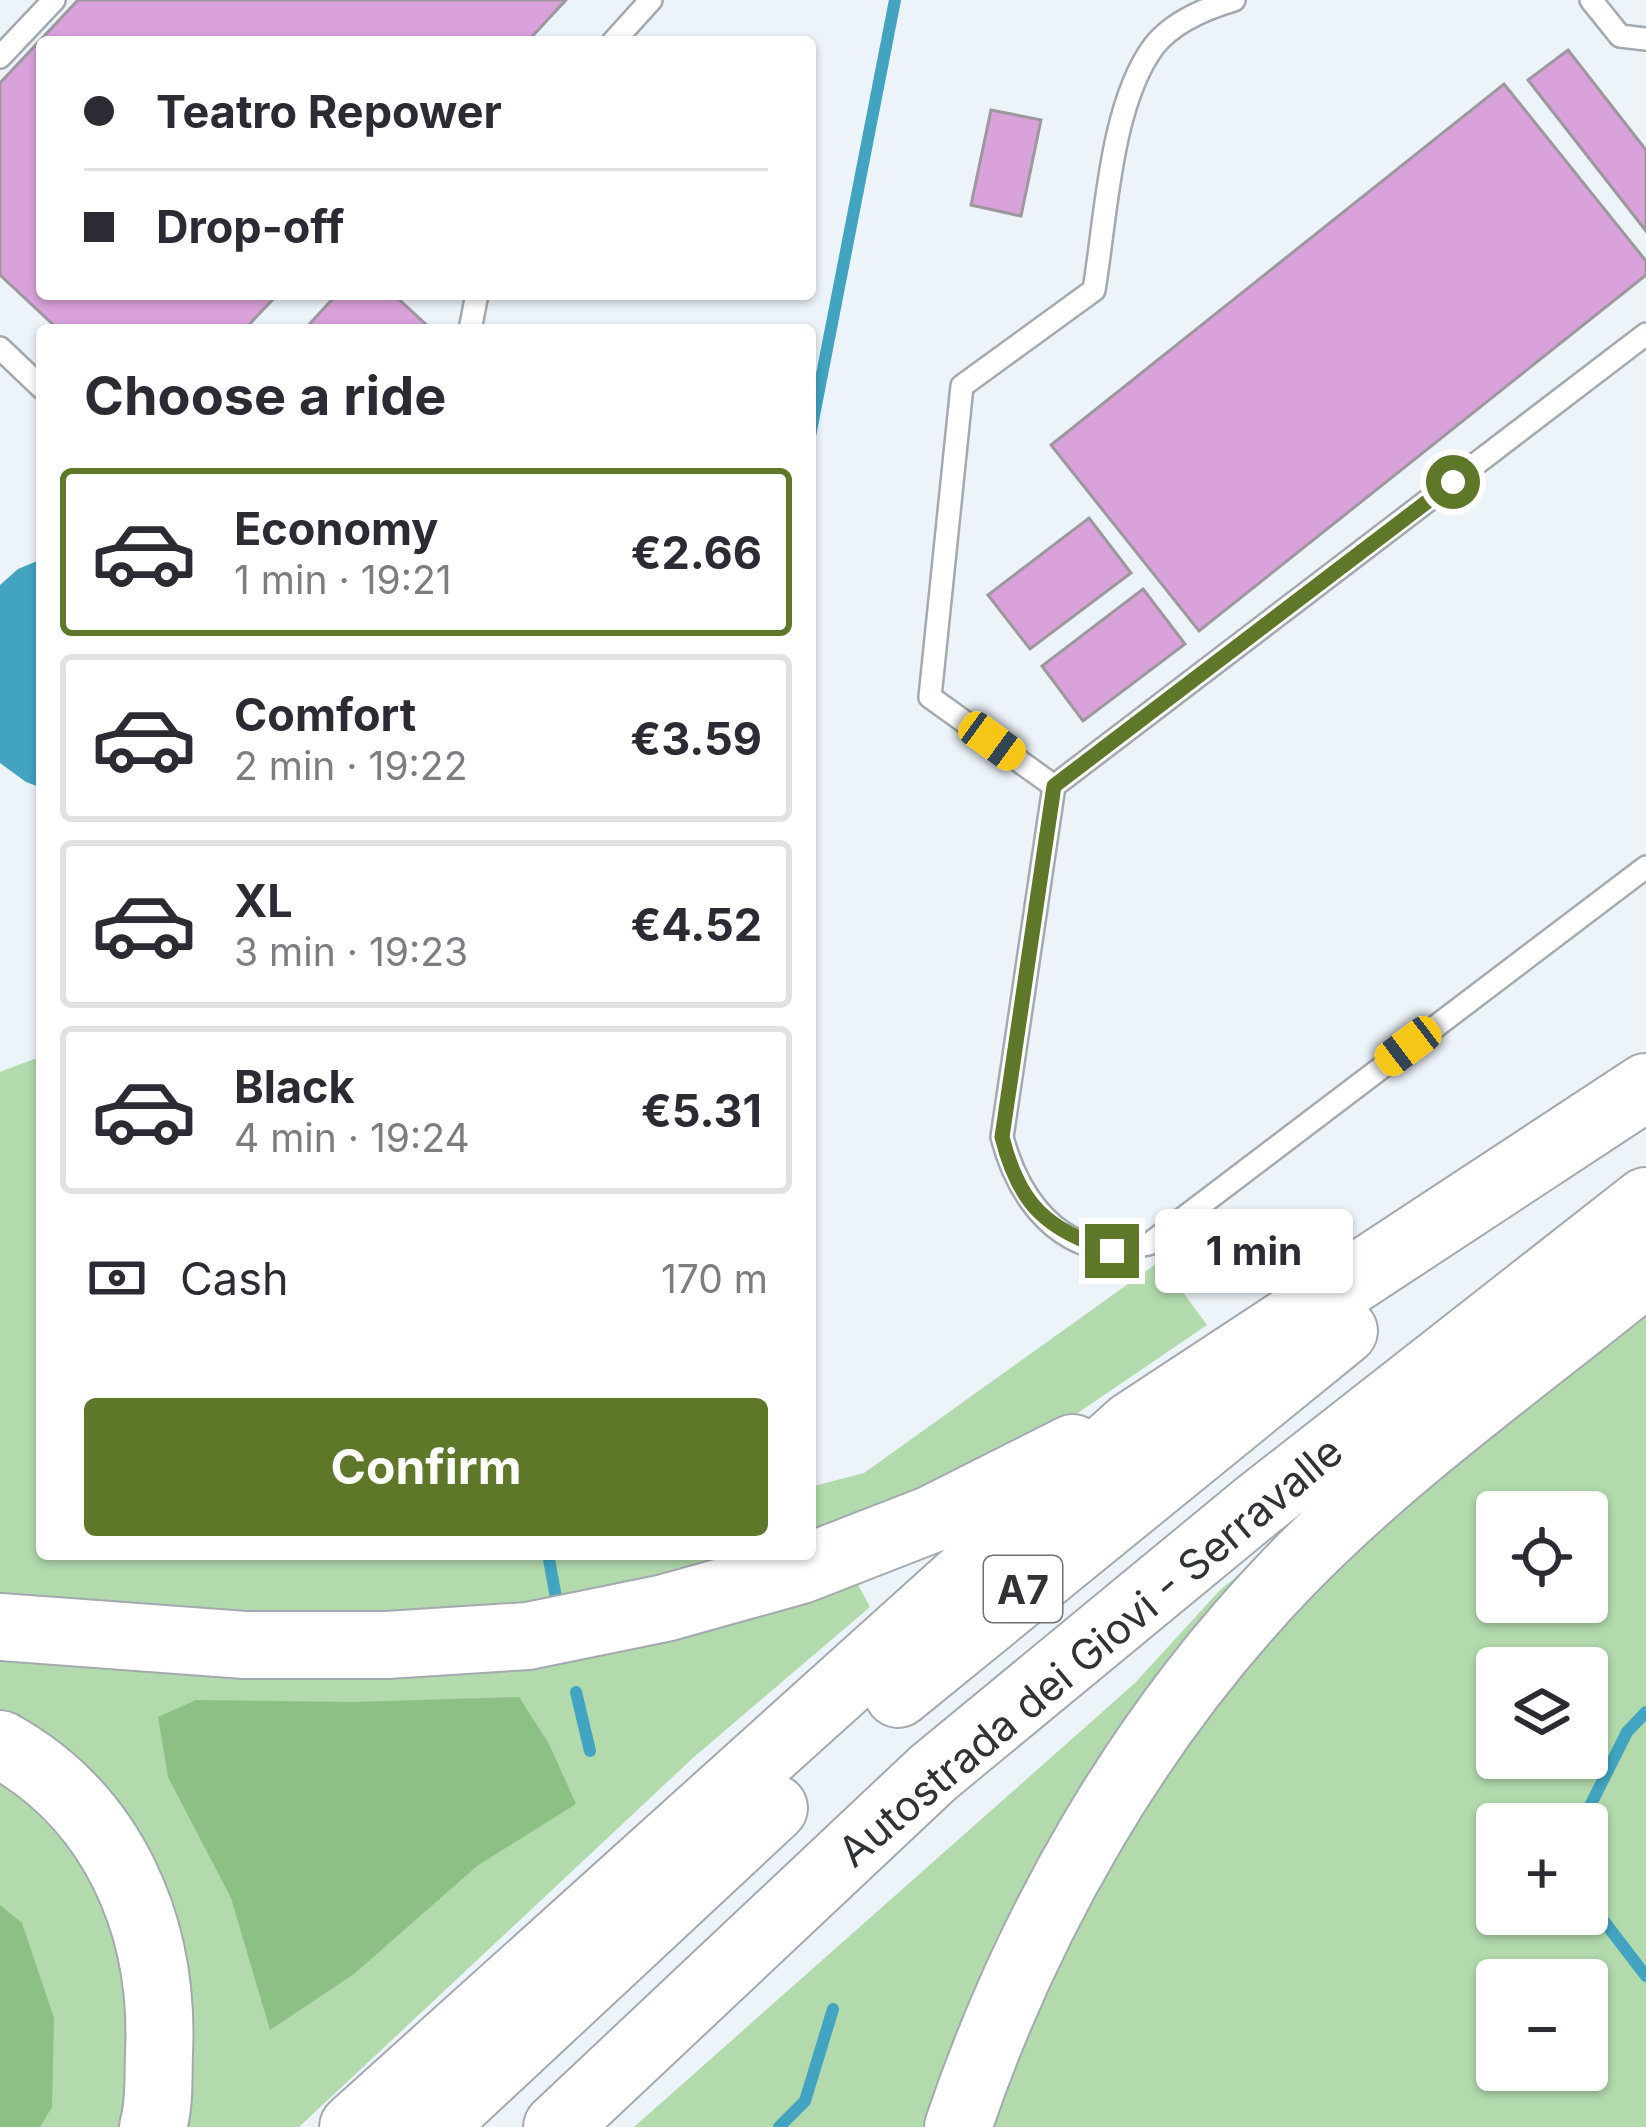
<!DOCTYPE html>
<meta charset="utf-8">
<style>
body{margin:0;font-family:Inter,sans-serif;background:#f2f2f3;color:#2b2b33;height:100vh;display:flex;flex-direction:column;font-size:45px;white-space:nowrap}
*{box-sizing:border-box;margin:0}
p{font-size:39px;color:#7c7c81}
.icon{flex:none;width:66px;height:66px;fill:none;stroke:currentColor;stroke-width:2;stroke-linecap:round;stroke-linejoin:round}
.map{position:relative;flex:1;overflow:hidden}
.panel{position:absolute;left:36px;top:324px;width:780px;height:1236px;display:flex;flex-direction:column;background:#fff;border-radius:12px;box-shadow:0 3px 9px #0004}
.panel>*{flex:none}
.top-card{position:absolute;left:36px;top:36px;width:780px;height:264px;border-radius:12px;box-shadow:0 3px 9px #0004;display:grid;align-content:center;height:264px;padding:0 48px;background:#fff}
.buttons{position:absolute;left:1476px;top:1491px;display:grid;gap:24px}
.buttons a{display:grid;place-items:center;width:132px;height:132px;border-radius:12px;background:#fff;box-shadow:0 3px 9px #0004;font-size:60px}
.end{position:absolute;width:54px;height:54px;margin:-27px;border:15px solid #5e7729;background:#fff;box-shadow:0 0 0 6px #fff}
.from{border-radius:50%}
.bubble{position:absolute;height:84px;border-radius:12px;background:#fff;box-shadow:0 3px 9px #0004;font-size:39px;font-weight:700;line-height:84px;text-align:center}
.car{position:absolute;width:36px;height:72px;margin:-36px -18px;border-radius:15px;box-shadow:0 0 9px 3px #0007;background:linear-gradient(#f5c518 24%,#345 0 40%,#f5c518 0 76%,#345 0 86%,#f5c518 0)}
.top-card b{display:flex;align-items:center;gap:42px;height:114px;font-size:45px}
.top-card b+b{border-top:3px solid #e1e1e2}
.top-card i{width:30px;height:30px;background:#2b2b33}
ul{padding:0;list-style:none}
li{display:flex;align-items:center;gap:36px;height:168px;margin:0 24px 18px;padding:0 24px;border:6px solid #e1e1e2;border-radius:12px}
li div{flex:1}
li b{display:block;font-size:45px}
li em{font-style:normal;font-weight:700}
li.active{border-color:#5e7729}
li>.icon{width:108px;height:108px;stroke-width:1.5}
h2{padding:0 48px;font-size:54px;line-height:144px}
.pay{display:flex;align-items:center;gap:30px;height:132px;padding:0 48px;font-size:45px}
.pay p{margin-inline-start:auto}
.button{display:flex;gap:24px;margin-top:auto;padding:24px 48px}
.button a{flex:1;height:138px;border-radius:12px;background:#5e7729;color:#fff;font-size:48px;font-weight:700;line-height:138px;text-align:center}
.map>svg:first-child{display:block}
.green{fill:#b2daad;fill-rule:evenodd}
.forest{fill:#8cc085}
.water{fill:#42a4c1}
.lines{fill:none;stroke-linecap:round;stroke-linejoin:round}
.stream{stroke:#42a4c1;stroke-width:12}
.building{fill:#daa2db;stroke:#9d989d;stroke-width:3}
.lane-casing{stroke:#a3a9ae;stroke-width:26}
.highway-casing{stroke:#a3a9ae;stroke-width:70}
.lane{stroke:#fff;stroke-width:21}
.highway{stroke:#fff;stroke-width:66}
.route{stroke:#5e7729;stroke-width:15}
.labels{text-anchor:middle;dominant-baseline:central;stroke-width:9;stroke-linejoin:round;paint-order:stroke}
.shield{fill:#fff;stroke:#6e7072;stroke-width:3}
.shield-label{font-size:39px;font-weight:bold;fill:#303335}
.street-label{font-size:42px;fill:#303335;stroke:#fff}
</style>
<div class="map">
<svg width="1646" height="2127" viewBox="0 0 1646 2127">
<rect width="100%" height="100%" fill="#edf4f9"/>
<!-- green -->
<g class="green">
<path d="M42 1056V1554H767L506 1612 370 1622 0 1600V1072Z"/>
<path d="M1160 1261 1207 1325 1038 1440 810 1540V1487L864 1473Z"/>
<path d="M1646 1294V2127H992L1009 2076 1071 1934 1150 1794 1303 1584ZM1497 1512H1587V1602H1497ZM1497 1668H1587V1758H1497ZM1497 1824H1587V1914H1497ZM1497 1980H1587V2070H1497Z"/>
<path d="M1264 1554 932 2127H634L1135 1683 1219 1591Z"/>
<path d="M856 1581 870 1607 694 1757 299 2127H174L177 1966 0 1729V1648Z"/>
<path d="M0 1782 62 1831 117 1925 136 2018 120 2127H0Z"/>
</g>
<!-- forest -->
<g class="forest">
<path d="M519 1697 549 1744 576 1804 477 1866 354 1974 270 2030 231 1898 168 1777 158 1717 196 1700 354 1702Z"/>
<path d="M0 1905 22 1923 54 2018 52 2107 40 2127H0Z"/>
</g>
<!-- water -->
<path class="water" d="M42 559V788L26 782 0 763V585L18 569Z"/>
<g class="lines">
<!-- stream -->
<g class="stream">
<path d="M810 436 895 0"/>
<path d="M548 1554 557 1603"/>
<path d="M576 1692 590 1751"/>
<path d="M1581 1824 1627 1732 1646 1712"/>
<path d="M1587 1874 1593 1907 1646 1976"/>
<path d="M779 2127 805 2101 833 2009"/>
</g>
</g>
<!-- building -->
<g class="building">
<path d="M78 0H566L527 42H42V294H278L244 330H59L0 275V83Z"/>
<path d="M1568 50 1646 150V231L1528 80Z"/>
<path d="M1504 84 1646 261V275L1199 631 1051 445Z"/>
<path d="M991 110 1041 120 1021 216 971 205Z"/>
<path d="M337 294H393L432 330H304Z"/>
<path d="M1089 518 1131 573 1030 649 988 595Z"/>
<path d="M1143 589 1185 644 1083 721 1042 666Z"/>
</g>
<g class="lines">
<defs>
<g id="lane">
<path d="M1591 0 1620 36 1646 39"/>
<path d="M613 42 651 0"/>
<path d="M0 57 54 0"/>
<path d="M470 330 477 294"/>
<path d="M1646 334 1054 786 1002 1137C1016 1190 1049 1243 1110 1250 1122 1251 1137 1246 1149 1244L1646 867"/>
<path d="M0 348 42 388"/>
<path d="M1054 786 930 697 962 386 1094 290C1106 219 1110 105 1154 46 1173 22 1207 8 1234 0"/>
</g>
<g id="highway">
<path d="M0 1627 245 1645H387L528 1636 665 1608 801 1570 932 1519 1073 1448"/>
<path d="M898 1694 1344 1331"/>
<path d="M0 1744C114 1807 165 1927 159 2054 158 2078 160 2104 153 2127"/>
<path d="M353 2127 1132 1425 1646 1087"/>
<path d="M432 2127 774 1808"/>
<path d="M557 2127 933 1773 1258 1505 1646 1201"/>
<path d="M958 2127C1026 1925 1137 1730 1285 1576 1391 1465 1526 1370 1646 1272"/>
</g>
</defs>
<!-- lane casing -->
<use href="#lane" class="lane-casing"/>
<!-- highway casing -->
<use href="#highway" class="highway-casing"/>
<!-- lane -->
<use href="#lane" class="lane"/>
<!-- highway -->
<use href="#highway" class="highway"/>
</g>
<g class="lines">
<!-- route -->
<path class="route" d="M1112 1251C1046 1229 1019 1205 1002 1137L1054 786 1453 482"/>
</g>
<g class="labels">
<!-- shield labels -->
<rect class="shield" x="984" y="1556" width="78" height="66" rx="9"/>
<g class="shield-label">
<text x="1023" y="1589">A7</text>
</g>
<!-- street labels -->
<g class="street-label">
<text transform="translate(1090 1651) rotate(-40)">Autostrada dei Giovi - Serravalle</text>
</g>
</g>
</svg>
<div class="buttons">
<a><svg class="icon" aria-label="locate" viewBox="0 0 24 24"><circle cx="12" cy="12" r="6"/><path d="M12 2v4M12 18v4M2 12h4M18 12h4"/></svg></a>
<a><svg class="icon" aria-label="layers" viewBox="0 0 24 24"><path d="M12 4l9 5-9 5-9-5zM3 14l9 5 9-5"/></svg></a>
<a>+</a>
<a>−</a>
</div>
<i class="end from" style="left:1453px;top:482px"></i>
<i class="end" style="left:1112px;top:1251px"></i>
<div class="bubble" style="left:1155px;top:1209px;width:198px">1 min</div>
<i class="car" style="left:992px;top:741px;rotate:126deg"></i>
<i class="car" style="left:1408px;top:1046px;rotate:233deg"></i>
<div class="top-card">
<b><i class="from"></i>Teatro Repower</b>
<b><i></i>Drop-off</b>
</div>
<section class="panel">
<h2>Choose a ride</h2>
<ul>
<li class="active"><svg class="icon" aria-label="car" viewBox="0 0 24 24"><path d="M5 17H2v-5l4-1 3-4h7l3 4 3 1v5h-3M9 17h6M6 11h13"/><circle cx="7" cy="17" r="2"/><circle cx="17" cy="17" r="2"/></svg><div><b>Economy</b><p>1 min · 19:21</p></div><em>€2.66</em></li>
<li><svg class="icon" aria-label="car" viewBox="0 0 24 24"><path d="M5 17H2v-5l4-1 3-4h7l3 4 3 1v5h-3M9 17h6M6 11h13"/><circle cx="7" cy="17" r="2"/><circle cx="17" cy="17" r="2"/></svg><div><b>Comfort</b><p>2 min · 19:22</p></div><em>€3.59</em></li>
<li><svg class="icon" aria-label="car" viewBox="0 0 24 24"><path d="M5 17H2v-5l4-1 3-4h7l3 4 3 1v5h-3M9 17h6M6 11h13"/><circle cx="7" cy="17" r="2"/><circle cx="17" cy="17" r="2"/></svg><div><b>XL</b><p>3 min · 19:23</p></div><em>€4.52</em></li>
<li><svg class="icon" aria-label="car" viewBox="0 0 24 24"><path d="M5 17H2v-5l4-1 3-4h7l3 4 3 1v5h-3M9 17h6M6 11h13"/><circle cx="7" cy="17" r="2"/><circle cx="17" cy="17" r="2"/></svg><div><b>Black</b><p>4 min · 19:24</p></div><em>€5.31</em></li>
</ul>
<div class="pay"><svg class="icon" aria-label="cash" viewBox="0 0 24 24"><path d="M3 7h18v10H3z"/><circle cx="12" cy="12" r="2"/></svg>Cash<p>170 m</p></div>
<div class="button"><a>Confirm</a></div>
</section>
</div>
